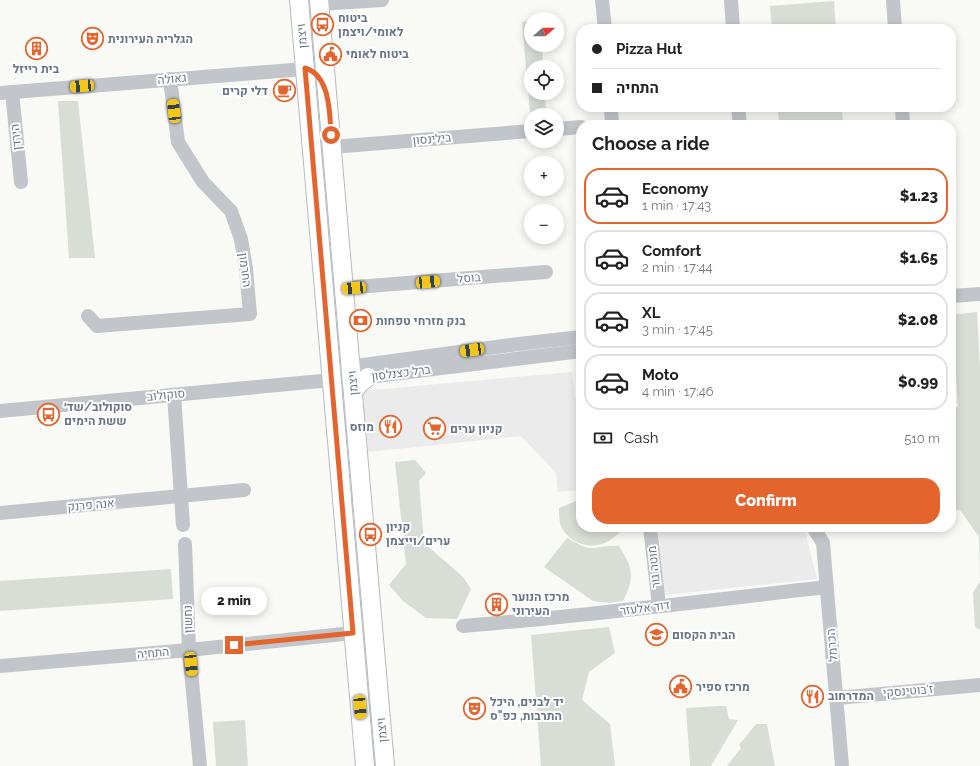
<!DOCTYPE html>
<meta charset="utf-8">
<style>
body{margin:0;font-family:Raleway,Heebo,sans-serif;background:#f6f6f6;color:#222;height:100vh;display:flex;flex-direction:column;font-size:15px;white-space:nowrap}
*{box-sizing:border-box;margin:0}
p{font-size:13px;color:#767676}
.icon{flex:none;width:22px;height:22px;fill:none;stroke:currentColor;stroke-width:2;stroke-linecap:round;stroke-linejoin:round}
.map{position:relative;flex:1;overflow:hidden}
.drawer{position:absolute;left:576px;top:120px;width:380px;height:412px;display:flex;flex-direction:column;background:#fff;border-radius:16px;box-shadow:0 2px 10px #0003}
.drawer>*{flex:none}
.guide{position:absolute;left:576px;top:24px;width:380px;height:88px;border-radius:16px;box-shadow:0 2px 10px #0003;display:grid;align-content:center;height:88px;padding:0 16px;background:#fff}
.needle{width:26px;rotate:70deg}
.controls{position:absolute;left:524px;top:12px;display:grid;gap:8px}
.controls a{display:grid;place-items:center;width:40px;height:40px;border-radius:50%;background:#fff;box-shadow:0 2px 10px #0003;font-size:20px}
.end{position:absolute;width:18px;height:18px;margin:-9px;border:5px solid #e3642c;background:#fff;box-shadow:0 0 0 2px #fff}
.from{border-radius:50%}
.bubble{position:absolute;height:28px;border-radius:14px;background:#fff;box-shadow:0 2px 10px #0003;font-size:13px;font-weight:800;line-height:28px;text-align:center}
.car{position:absolute;width:12px;height:24px;margin:-12px -6px;border-radius:5px;box-shadow:0 0 3px 1px #0007;background:linear-gradient(#f5c518 24%,#345 0 40%,#f5c518 0 76%,#345 0 86%,#f5c518 0)}
.guide b{display:flex;align-items:center;gap:14px;height:38px;font-size:15px}
.guide b+b{border-top:1px solid #e0e0e0}
.guide i{width:10px;height:10px;background:#222}
ul{padding:0;list-style:none}
li{display:flex;align-items:center;gap:12px;height:56px;margin:0 8px 6px;padding:0 8px;border:2px solid #e0e0e0;border-radius:16px}
li div{flex:1}
li b{display:block;font-size:15px}
li em{font-style:normal;font-weight:800}
li.on{border-color:#e3642c}
li>.icon{width:36px;height:36px;stroke-width:1.5}
h2{padding:0 16px;font-size:18px;line-height:48px}
.pay{display:flex;align-items:center;gap:10px;height:44px;padding:0 16px;font-size:15px}
.pay p{margin-inline-start:auto}
.button{display:flex;gap:8px;margin-top:auto;padding:8px 16px}
.button a{flex:1;height:46px;border-radius:16px;background:#e3642c;color:#fff;font-size:16px;font-weight:800;line-height:46px;text-align:center}
.map>svg:first-child{display:block}
.built{fill:#eaebea}
.green{fill:#d8ded6}
.lines{fill:none;stroke-linecap:round;stroke-linejoin:round}
.major-casing{stroke:#b6babe;stroke-width:20}
.minor{stroke:#c2c6ca;stroke-width:14}
.major{stroke:#fff;stroke-width:18}
.route{stroke:#e3642c;stroke-width:5}
.labels{text-anchor:middle;dominant-baseline:central;stroke-width:4;stroke-linejoin:round;paint-order:stroke}
.poi-label{font-size:12px;font-weight:bold;fill:#687787;stroke:#fff;text-anchor:start}
.street-label{font-size:12px;fill:#687787;stroke:#fff}
</style>
<div class="map">
<svg width="980" height="766" viewBox="0 0 980 766">
<rect width="100%" height="100%" fill="#f9f9f6"/>
<!-- built -->
<g class="built">
<path d="M572 372 575 398H581V490L558 492 556 473 521 436 368 452 361 391Z"/>
<path d="M658 527H804L817 579 664 595Z"/>
</g>
<!-- green -->
<g class="green">
<path d="M834 1 836 29H772L770 6Z"/>
<path d="M531 20V45H542L543 67H531V93H545L546 111 530 112 522 22Z"/>
<path d="M58 101H78L95 258H69Z"/>
<path d="M778 107H842L843 125H779Z"/>
<path d="M977 312 980 368V630L975 627 973 592 980 582 979 537 960 510H951V408L958 407 952 315Z"/>
<path d="M415 460 426 473 419 481 424 543 463 577 471 589 457 619 426 618 403 601 389 585 406 564 395 462Z"/>
<path d="M581 499V527H621V531C617 534 613 539 609 541 593 550 573 545 563 530 559 524 559 516 559 508Z"/>
<path d="M567 538C575 542 585 549 594 548 604 547 608 545 619 546 633 568 635 577 623 601L609 603 593 601 544 567Z"/>
<path d="M171 569 173 599 0 611V581Z"/>
<path d="M609 627 615 653 589 672 582 700 610 724 615 766H541L531 635Z"/>
<path d="M720 706H726L729 719 738 720 711 766H690L686 708Z"/>
<path d="M245 720 248 766H216L213 722Z"/>
<path d="M756 724H767L775 766H727L741 748 739 745Z"/>
</g>
<g class="lines">
<defs>
<g id="major">
<path d="M299 0 365 766"/>
<path d="M319 0 385 766"/>
<path d="M353 392 360 383 368 377"/>
</g>
</defs>
<!-- major casing -->
<use href="#major" class="major-casing"/>
<!-- minor -->
<g class="minor">
<path d="M602 0 605 29"/>
<path d="M731 0 733 29"/>
<path d="M893 0 895 29"/>
<path d="M320 4 382 0"/>
<path d="M12 92 21 182"/>
<path d="M0 93 305 69C318 72 320 79 325 91"/>
<path d="M611 107 612 125"/>
<path d="M738 107 740 125"/>
<path d="M902 107 903 125"/>
<path d="M557 129 581 127"/>
<path d="M332 147 531 131"/>
<path d="M344 288 546 272"/>
<path d="M951 296 980 294"/>
<path d="M88 316 97 326 250 314 246 269 241 239 231 211 203 182 178 142 170 79"/>
<path d="M343 372 351 367 363 365 518 344 581 337"/>
<path d="M174 395 183 525"/>
<path d="M0 411 332 380 352 379 581 351"/>
<path d="M0 513 244 490"/>
<path d="M650 527 659 606"/>
<path d="M813 527 823 543 842 766"/>
<path d="M185 544 189 650 200 766"/>
<path d="M463 626C585 616 705 601 826 587"/>
<path d="M0 666 189 650 353 633"/>
<path d="M837 698 980 685"/>
</g>
<!-- major -->
<use href="#major" class="major"/>
</g>
<g class="lines">
<!-- route -->
<path class="route" d="M234 645 353 633 305 68C330 75 330 114 331 135"/>
</g>
<!-- icons -->
<defs>
<symbol id="bus-ring" viewBox="-11 -11 22 22"><circle r="9.5" fill="#fff" stroke="#e3642c" stroke-width="1.5"/><path d="M-5-6H5V4H4V6H2V4H-2V6H-4V4H-5ZM-3.5-4V0h7V-4ZM-3.5 1.2v1.5H-2V1.2ZM2 1.2v1.5H3.5V1.2Z" fill="#e3642c"/></symbol>
<symbol id="theatre-ring" viewBox="-11 -11 22 22"><circle r="9.5" fill="#fff" stroke="#e3642c" stroke-width="1.5"/><path d="M-5-5.5Q0-4 5-5.5V0Q5 5 0 6Q-5 5-5 0ZM-3.3-2.5H-1v1.5H-3.3ZM1-2.5H3.3v1.5H1ZM-2.8 1Q0 5.5 2.8 1Z" fill="#e3642c"/></symbol>
<symbol id="building-ring" viewBox="-11 -11 22 22"><circle r="9.5" fill="#fff" stroke="#e3642c" stroke-width="1.5"/><path d="M-4-6H4V6H1V3H-1V6H-4ZM-2.5-4.3h1.7v1.8h-1.7ZM.8-4.3h1.7v1.8H.8ZM-2.5-1h1.7V.8h-1.7ZM.8-1h1.7V.8H.8Z" fill="#e3642c"/></symbol>
<symbol id="civic-ring" viewBox="-11 -11 22 22"><circle r="9.5" fill="#fff" stroke="#e3642c" stroke-width="1.5"/><path d="M-.6-6.5H3V-4.5H.6V-3L4-1V1h2V6H-6V1h2V-1L-.6-3ZM-1.2 2.5V6h2.4V2.5Z" fill="#e3642c"/></symbol>
<symbol id="cafe-ring" viewBox="-11 -11 22 22"><circle r="9.5" fill="#fff" stroke="#e3642c" stroke-width="1.5"/><path d="M-5.5-4.5H6V0H3Q3 3.5 0 3.5H-2.5Q-5.5 3.5-5.5 0ZM3-3.2v2h1.7v-2ZM-6 4.5H4V6H-6Z" fill="#e3642c"/></symbol>
<symbol id="bank-ring" viewBox="-11 -11 22 22"><circle r="9.5" fill="#fff" stroke="#e3642c" stroke-width="1.5"/><path d="M-6-4H6V4H-6ZM0-2.3a2.3 2.3 0 1 0 0 4.6a2.3 2.3 0 1 0 0-4.6Z" fill="#e3642c"/></symbol>
<symbol id="restaurant-ring" viewBox="-11 -11 22 22"><circle r="9.5" fill="#fff" stroke="#e3642c" stroke-width="1.5"/><path d="M-5-6h1v4h1v-4h1v4h1v-4h1v5L-1.5 .5V6h-2V.5L-5-1ZM5-6V6H3V1.5H1.5Q1.5-4 5-6Z" fill="#e3642c"/></symbol>
<symbol id="supermarket-ring" viewBox="-11 -11 22 22"><circle r="9.5" fill="#fff" stroke="#e3642c" stroke-width="1.5"/><path d="M-6-5.5h2.5l.6 2H6L4.5 2H-2.5L-4.4-4H-6ZM-1.5 3.2a1.3 1.3 0 1 0 .1 0ZM3 3.2a1.3 1.3 0 1 0 .1 0Z" fill="#e3642c"/></symbol>
<symbol id="school-ring" viewBox="-11 -11 22 22"><circle r="9.5" fill="#fff" stroke="#e3642c" stroke-width="1.5"/><path d="M0-5L7-2L0 1L-7-2ZM-4 1L0 2.5L4 1V4Q0 6-4 4Z" fill="#e3642c"/></symbol>
</defs>
<g fill-rule="evenodd">
<use href="#bus-ring" x="310" y="12" width="25" height="25"/>
<use href="#theatre-ring" x="80" y="26" width="25" height="25"/>
<use href="#building-ring" x="24" y="36" width="25" height="25"/>
<use href="#civic-ring" x="318" y="42" width="25" height="25"/>
<use href="#cafe-ring" x="272" y="78" width="25" height="25"/>
<use href="#bank-ring" x="348" y="308" width="25" height="25"/>
<use href="#bus-ring" x="36" y="402" width="25" height="25"/>
<use href="#restaurant-ring" x="378" y="414" width="25" height="25"/>
<use href="#supermarket-ring" x="422" y="416" width="25" height="25"/>
<use href="#bus-ring" x="358" y="522" width="25" height="25"/>
<use href="#building-ring" x="484" y="592" width="25" height="25"/>
<use href="#school-ring" x="644" y="622" width="25" height="25"/>
<use href="#civic-ring" x="668" y="674" width="25" height="25"/>
<use href="#restaurant-ring" x="800" y="684" width="25" height="25"/>
<use href="#theatre-ring" x="462" y="696" width="25" height="25"/>
</g>
<g class="labels">
<!-- poi labels -->
<g class="poi-label">
<text x="338" y="18">ביטוח<tspan x="338" dy="14">לאומי/ויצמן</tspan></text>
<text x="108" y="39">הגלריה העירונית</text>
<text x="346" y="54">ביטוח לאומי</text>
<text x="36" y="69" text-anchor="middle">בית רייזל</text>
<text x="268" y="91" text-anchor="end">דלי קרים</text>
<text x="376" y="321">בנק מזרחי טפחות</text>
<text x="64" y="407">סוקולוב/שד׳<tspan x="64" dy="14">ששת הימים</tspan></text>
<text x="374" y="427" text-anchor="end">מוזס</text>
<text x="450" y="429">קניון ערים</text>
<text x="386" y="527">קניון<tspan x="386" dy="14">ערים/וייצמן</tspan></text>
<text x="512" y="597">מרכז הנוער<tspan x="512" dy="14">העירוני</tspan></text>
<text x="672" y="635">הבית הקסום</text>
<text x="696" y="687">מרכז ספיר</text>
<text x="828" y="696">המדרחוב</text>
<text x="490" y="702">יד לבנים, היכל<tspan x="490" dy="14">התרבות, כפ"ס</tspan></text>
</g>
<!-- street labels -->
<g class="street-label">
<text transform="translate(302 36) rotate(-95)">ויצמן</text>
<text transform="translate(172 79) rotate(-5)">גאולה</text>
<text transform="translate(16 137) rotate(-96)">הירדן</text>
<text transform="translate(432 139) rotate(-5)">בילינסון</text>
<text transform="translate(245 270) rotate(83)">החרמון</text>
<text transform="translate(469 278) rotate(-5)">בוסל</text>
<text transform="translate(401 373) rotate(-7)">ברל כצנלסון</text>
<text transform="translate(353 383) rotate(-95)">ויצמן</text>
<text transform="translate(166 395) rotate(-5)">סוקולוב</text>
<text transform="translate(91 505) rotate(-5)">אנה פרנק</text>
<text transform="translate(654 567) rotate(-96)">מוטה גור</text>
<text transform="translate(645 608) rotate(-7)">דוד אלעזר</text>
<text transform="translate(188 619) rotate(-92)">נחשון</text>
<text transform="translate(832 645) rotate(-95)">הכרמל</text>
<text transform="translate(153 653) rotate(-5)">התחיה</text>
<text transform="translate(908 691) rotate(-5)">ז'בוטינסקי</text>
<text transform="translate(382 730) rotate(-95)">ויצמן</text>
</g>
</g>
</svg>
<div class="controls">
<a><svg class="needle" viewBox="-14 -14 28 28"><path d="M0-13l5 13h-10z" fill="#e53935"/><path d="M0 13l5-13h-10z" fill="#767676"/></svg></a>
<a><svg class="icon" aria-label="locate" viewBox="0 0 24 24"><circle cx="12" cy="12" r="6"/><path d="M12 2v4M12 18v4M2 12h4M18 12h4"/></svg></a>
<a><svg class="icon" aria-label="layers" viewBox="0 0 24 24"><path d="M12 4l9 5-9 5-9-5zM3 14l9 5 9-5"/></svg></a>
<a>+</a>
<a>−</a>
</div>
<i class="end from" style="left:331px;top:135px"></i>
<i class="end" style="left:234px;top:645px"></i>
<div class="bubble" style="left:201px;top:587px;width:66px">2 min</div>
<i class="car" style="left:82px;top:86px;rotate:265deg"></i>
<i class="car" style="left:174px;top:111px;rotate:353deg"></i>
<i class="car" style="left:428px;top:282px;rotate:85deg"></i>
<i class="car" style="left:354px;top:288px;rotate:265deg"></i>
<i class="car" style="left:472px;top:350px;rotate:262deg"></i>
<i class="car" style="left:191px;top:664px;rotate:174deg"></i>
<i class="car" style="left:360px;top:707px;rotate:175deg"></i>
<div class="guide">
<b><i class="from"></i>Pizza Hut</b>
<b><i></i>התחיה</b>
</div>
<section class="drawer">
<h2>Choose a ride</h2>
<ul>
<li class="on"><svg class="icon" aria-label="car" viewBox="0 0 24 24"><path d="M5 17H2v-5l4-1 3-4h7l3 4 3 1v5h-3M9 17h6M6 11h13"/><circle cx="7" cy="17" r="2"/><circle cx="17" cy="17" r="2"/></svg><div><b>Economy</b><p>1 min · 17:43</p></div><em>$1.23</em></li>
<li><svg class="icon" aria-label="car" viewBox="0 0 24 24"><path d="M5 17H2v-5l4-1 3-4h7l3 4 3 1v5h-3M9 17h6M6 11h13"/><circle cx="7" cy="17" r="2"/><circle cx="17" cy="17" r="2"/></svg><div><b>Comfort</b><p>2 min · 17:44</p></div><em>$1.65</em></li>
<li><svg class="icon" aria-label="car" viewBox="0 0 24 24"><path d="M5 17H2v-5l4-1 3-4h7l3 4 3 1v5h-3M9 17h6M6 11h13"/><circle cx="7" cy="17" r="2"/><circle cx="17" cy="17" r="2"/></svg><div><b>XL</b><p>3 min · 17:45</p></div><em>$2.08</em></li>
<li><svg class="icon" aria-label="car" viewBox="0 0 24 24"><path d="M5 17H2v-5l4-1 3-4h7l3 4 3 1v5h-3M9 17h6M6 11h13"/><circle cx="7" cy="17" r="2"/><circle cx="17" cy="17" r="2"/></svg><div><b>Moto</b><p>4 min · 17:46</p></div><em>$0.99</em></li>
</ul>
<div class="pay"><svg class="icon" aria-label="cash" viewBox="0 0 24 24"><path d="M3 7h18v10H3z"/><circle cx="12" cy="12" r="2"/></svg>Cash<p>510 m</p></div>
<div class="button"><a>Confirm</a></div>
</section>
</div>
